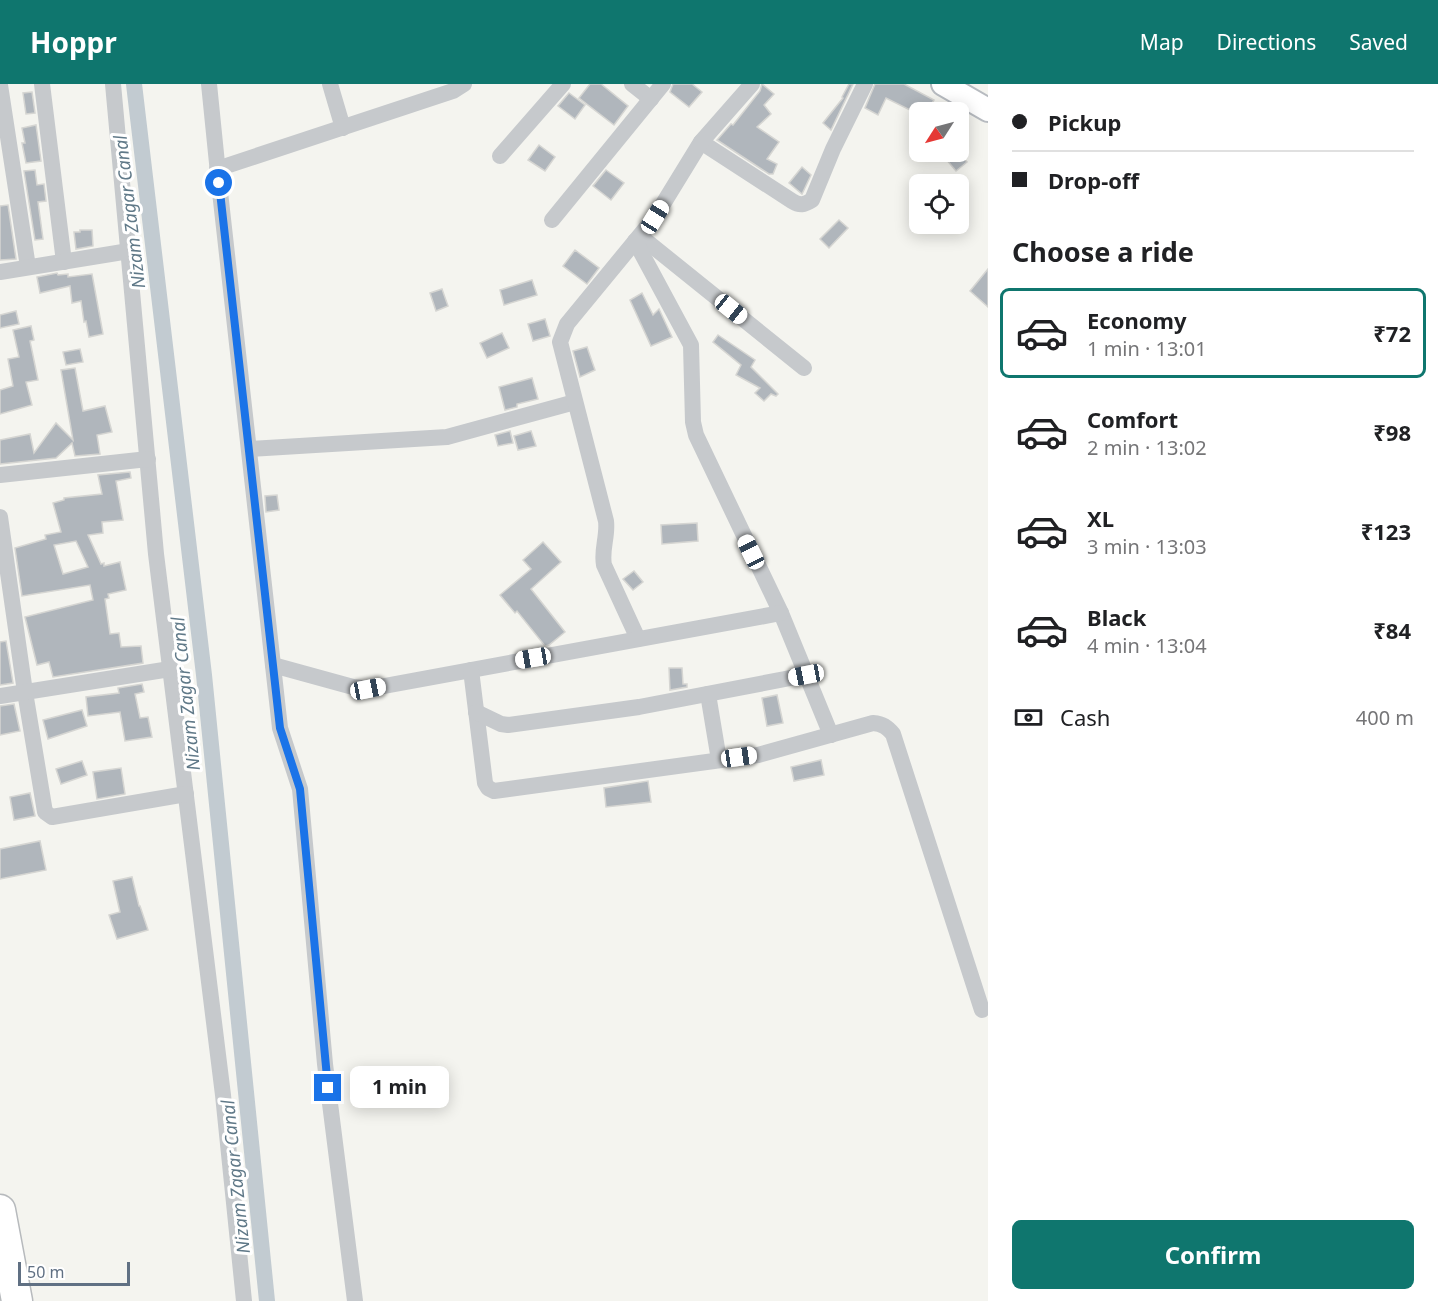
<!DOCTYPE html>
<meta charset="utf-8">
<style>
body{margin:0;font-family:"Noto Sans",sans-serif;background:#f2f2f2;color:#202124;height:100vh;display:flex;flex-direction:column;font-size:22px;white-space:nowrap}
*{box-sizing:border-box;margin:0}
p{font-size:20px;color:#757577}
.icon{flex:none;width:33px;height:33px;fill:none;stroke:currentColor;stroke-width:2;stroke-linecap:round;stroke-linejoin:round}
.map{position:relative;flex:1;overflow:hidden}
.details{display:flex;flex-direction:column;background:#fff;width:450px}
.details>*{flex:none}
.top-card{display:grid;align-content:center;height:132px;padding:0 24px;background:#fff}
.needle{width:39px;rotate:234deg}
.controls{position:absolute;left:909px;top:18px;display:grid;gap:12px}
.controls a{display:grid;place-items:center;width:60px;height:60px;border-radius:9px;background:#fff;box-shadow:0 3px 15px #0003;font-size:30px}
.scale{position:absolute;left:18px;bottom:15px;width:112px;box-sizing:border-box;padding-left:6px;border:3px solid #607083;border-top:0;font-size:16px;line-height:21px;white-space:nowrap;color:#607083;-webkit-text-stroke:4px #fff;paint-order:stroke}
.end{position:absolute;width:27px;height:27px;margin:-14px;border:8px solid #1a73e8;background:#fff;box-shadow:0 0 0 3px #fff}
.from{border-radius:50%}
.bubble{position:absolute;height:42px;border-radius:9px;background:#fff;box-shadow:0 3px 15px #0003;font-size:20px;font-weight:700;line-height:42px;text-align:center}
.car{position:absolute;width:18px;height:36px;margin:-18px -9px;border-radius:8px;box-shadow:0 0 4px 2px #0007;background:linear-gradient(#fff 24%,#345 0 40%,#fff 0 76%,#345 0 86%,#fff 0)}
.top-card b{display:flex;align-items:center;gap:21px;height:57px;font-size:22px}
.top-card b+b{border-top:2px solid #e0e0e0}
.top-card i{width:15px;height:15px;background:#202124}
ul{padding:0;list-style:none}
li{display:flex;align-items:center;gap:18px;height:90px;margin:0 12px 9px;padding:0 12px;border:3px solid transparent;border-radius:9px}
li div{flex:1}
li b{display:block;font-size:22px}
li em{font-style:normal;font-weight:700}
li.active{border-color:#0f766e}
li>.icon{width:54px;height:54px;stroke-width:1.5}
h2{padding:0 24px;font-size:27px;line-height:72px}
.pay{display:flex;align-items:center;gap:15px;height:66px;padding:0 24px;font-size:22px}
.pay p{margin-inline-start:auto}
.primary-button{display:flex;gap:12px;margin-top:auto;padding:12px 24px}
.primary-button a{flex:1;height:69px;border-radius:9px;background:#0f766e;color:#fff;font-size:24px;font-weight:700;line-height:69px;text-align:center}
header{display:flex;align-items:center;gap:36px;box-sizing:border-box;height:84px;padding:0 30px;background:#0f766e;color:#fff}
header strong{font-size:28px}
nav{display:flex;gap:33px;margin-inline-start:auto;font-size:21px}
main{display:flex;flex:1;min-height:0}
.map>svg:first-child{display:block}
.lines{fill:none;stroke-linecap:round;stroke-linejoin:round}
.canal{stroke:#c2cbd1;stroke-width:16}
.building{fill:#b0b6bc;stroke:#d5d5d2;stroke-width:1.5;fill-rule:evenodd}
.secondary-casing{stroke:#b7bbc0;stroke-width:26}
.highway-casing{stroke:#b7babd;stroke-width:33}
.street{stroke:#c6c9cc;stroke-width:16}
.secondary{stroke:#fff;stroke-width:22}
.highway{stroke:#fff;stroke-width:30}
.route{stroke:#1a73e8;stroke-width:8}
.labels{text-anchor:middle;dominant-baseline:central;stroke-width:6;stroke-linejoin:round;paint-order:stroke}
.water-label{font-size:18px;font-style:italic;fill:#607988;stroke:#fff}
</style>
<header>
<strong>Hoppr</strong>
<nav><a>Map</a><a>Directions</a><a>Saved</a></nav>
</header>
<main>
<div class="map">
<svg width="988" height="1217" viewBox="0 0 988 1217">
<rect width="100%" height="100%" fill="#f4f4ef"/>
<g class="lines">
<!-- canal -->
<path class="canal" d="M134 0 204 591 267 1217"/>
</g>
<!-- building -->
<g class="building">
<path d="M590 0H601L628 22 614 41 579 14Z"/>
<path d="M673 0H692L702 8 689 23 670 8Z"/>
<path d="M762 0 774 10 764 21 771 30 757 43 779 58 767 75 777 80 773 90H769L717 56 731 40 733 41 760 7Z"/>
<path d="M849 0H853L831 46 823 39 843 14 842 13Z"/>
<path d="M875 0H904L934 16 927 28H914L886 14 878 31 865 24Z"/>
<path d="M32 8 35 29 26 30 23 9Z"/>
<path d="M569 9 585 21 575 35 558 22Z"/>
<path d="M36 41 41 77 26 79 22 59H25L22 44Z"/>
<path d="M539 61 555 73 545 87 528 76Z"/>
<path d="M940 68H958L967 78 956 87Z"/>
<path d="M802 83 811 91 802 110 789 99Z"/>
<path d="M35 86 37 101 44 100 46 117 38 118 43 155 35 156 24 87Z"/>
<path d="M606 86 624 99 611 116 593 102Z"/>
<path d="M8 121 16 175 0 176V122Z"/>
<path d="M839 136 848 144 829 164 820 155Z"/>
<path d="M80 146H92L93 162 76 165 74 148H80Z"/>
<path d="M575 166 599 184 587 200 563 182Z"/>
<path d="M988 185V223L970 207Z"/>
<path d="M57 189 58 191 68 190V193L92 190 103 250 89 253 86 237 84 238 81 217 72 219 70 202 40 209 37 193Z"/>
<path d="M532 196 537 211 504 221 500 206Z"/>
<path d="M442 205 448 222 436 227 430 209Z"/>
<path d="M642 209 653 231 659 225 672 253 651 262 630 216Z"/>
<path d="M16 227 19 240 0 244V231Z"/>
<path d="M545 235 550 252 533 257 528 240Z"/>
<path d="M31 242 34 256 30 257 38 296 26 298 32 321 0 330V306L13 302 8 275 19 273 13 246Z"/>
<path d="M502 249 509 264 487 274 480 259Z"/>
<path d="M718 251 755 276 751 283 778 310 776 312 771 310 764 317 755 309 760 304 736 291 741 281 713 258Z"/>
<path d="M587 263 595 286 580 293 573 267Z"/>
<path d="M80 265 83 278 66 281 63 268Z"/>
<path d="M75 284 83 327 105 322 112 348 97 351 100 370 75 372 72 359 56 374 0 380V356L30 350 34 369 56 339 73 356 61 286Z"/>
<path d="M532 294 538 315 517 320V323L505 326 499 303Z"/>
<path d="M510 347 513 359 498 362 495 351Z"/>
<path d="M531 347 536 362 518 366 514 352Z"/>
<path d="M130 388 131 394 116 397 123 436 102 438 103 449 88 451 101 480 104 479V482L120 478 126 506 108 510 109 514 105 515 110 550 119 549 121 563 141 562 143 579 53 593 49 578 37 581 25 533 93 516 90 501 22 512 15 464 46 455 45 451 61 448 53 419 64 416V414L102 410 98 391ZM76 457 88 483 63 490 54 461Z"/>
<path d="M277 411 279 426 266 428 265 412Z"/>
<path d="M697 439 698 457 662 460 661 441Z"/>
<path d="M543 458 561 478 531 505 565 548 549 561 545 562 517 527 515 529 500 511 531 485 523 476Z"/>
<path d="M634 487 643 498 633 506 623 495Z"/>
<path d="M6 557 13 599 0 601V558Z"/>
<path d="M669 584H682L683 600H687V603L670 606Z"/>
<path d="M142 600 144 608 135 610 140 634 148 633 152 653 125 657 120 628 88 632 86 613 119 609 118 604Z"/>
<path d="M777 611 783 639 767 642 762 614Z"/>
<path d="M14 620 20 647 0 651V622Z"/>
<path d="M82 626 87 642 48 655 43 636Z"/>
<path d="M821 676 824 691 794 697 791 683Z"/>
<path d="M82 677 87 691 61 700 56 685Z"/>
<path d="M121 684 125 710 97 715 93 688Z"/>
<path d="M648 697 651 718 606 723 604 704Z"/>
<path d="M30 709 35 732 14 736 10 713Z"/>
<path d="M40 757 46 786 0 795V765Z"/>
<path d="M132 793 139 822H140L148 846 117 855 109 831 120 828 113 797Z"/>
</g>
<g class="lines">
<defs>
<path id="secondary" d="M943 0 988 26"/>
<path id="highway" d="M0 1126 17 1217"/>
</defs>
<!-- secondary casing -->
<use href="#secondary" class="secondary-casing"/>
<!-- highway casing -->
<use href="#highway" class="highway-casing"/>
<!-- street -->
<g class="street">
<path d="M42 0 64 178"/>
<path d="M113 0 156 470 223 1011 244 1217"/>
<path d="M209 0 219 99 280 644 300 705 325 980 355 1217"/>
<path d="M330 0 343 44"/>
<path d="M632 0 651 15"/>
<path d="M0 1 28 183"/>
<path d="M701 58 792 117C800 122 804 121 812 116L833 65 865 0"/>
<path d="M500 72 563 0"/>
<path d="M217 85 453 7 464 0"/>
<path d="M552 136 663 0"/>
<path d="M640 152 804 284"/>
<path d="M635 157 691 261 693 338 696 351 781 529 831 651"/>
<path d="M0 188 129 167"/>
<path d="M250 365 447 353 575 318"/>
<path d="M0 391 148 375"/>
<path d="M0 433 25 608 45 728 52 733 186 710"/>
<path d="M638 555 604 481C601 466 608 452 606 437L560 258 567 240 655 133 701 58 752 0"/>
<path d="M273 581 353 603 368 605 781 529"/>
<path d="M471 586 485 699 488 704 494 707 758 671 873 639C883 640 887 643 893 650L982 926"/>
<path d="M708 610 719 676"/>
<path d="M0 612 170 585"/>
<path d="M476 628 501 640 508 641 639 623 806 591"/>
</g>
<!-- secondary -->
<use href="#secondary" class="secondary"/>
<!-- highway -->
<use href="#highway" class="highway"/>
</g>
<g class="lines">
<!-- route -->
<path class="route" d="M219 99 280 644 300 705 328 1004"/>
</g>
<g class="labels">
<!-- water labels -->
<g class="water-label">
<text transform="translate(129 128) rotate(-97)">Nizam Zagar Canal</text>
<text transform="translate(185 610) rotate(-96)">Nizam Zagar Canal</text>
<text transform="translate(235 1093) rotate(-96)">Nizam Zagar Canal</text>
</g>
</g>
</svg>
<div class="controls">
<a><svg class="needle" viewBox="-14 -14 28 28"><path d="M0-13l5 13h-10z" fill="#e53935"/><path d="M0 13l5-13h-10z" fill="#757577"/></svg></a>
<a><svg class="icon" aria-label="locate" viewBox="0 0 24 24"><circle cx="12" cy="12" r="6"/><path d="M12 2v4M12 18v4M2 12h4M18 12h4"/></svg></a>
</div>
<div class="scale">50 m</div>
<i class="end from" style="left:219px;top:99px"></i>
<i class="end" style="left:328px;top:1004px"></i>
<div class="bubble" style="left:350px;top:982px;width:99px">1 min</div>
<i class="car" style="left:655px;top:133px;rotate:32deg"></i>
<i class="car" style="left:731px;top:225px;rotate:129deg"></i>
<i class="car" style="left:751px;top:468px;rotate:334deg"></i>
<i class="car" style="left:533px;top:574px;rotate:260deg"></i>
<i class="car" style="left:806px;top:591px;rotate:259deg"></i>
<i class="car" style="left:368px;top:605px;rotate:79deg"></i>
<i class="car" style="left:739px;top:673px;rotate:82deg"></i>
</div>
<section class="details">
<div class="top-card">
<b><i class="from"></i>Pickup</b>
<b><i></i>Drop-off</b>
</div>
<h2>Choose a ride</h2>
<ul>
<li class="active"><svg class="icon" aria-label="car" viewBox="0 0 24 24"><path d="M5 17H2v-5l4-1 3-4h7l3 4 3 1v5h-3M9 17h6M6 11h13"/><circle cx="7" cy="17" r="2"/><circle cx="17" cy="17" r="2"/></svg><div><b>Economy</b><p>1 min · 13:01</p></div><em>₹72</em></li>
<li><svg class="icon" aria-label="car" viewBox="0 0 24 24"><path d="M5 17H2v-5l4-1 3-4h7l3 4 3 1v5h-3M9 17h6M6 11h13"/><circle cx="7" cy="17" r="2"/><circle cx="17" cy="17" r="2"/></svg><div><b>Comfort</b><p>2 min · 13:02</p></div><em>₹98</em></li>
<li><svg class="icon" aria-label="car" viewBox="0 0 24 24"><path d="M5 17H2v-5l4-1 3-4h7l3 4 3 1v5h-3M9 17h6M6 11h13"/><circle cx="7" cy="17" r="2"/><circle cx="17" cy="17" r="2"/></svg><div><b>XL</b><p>3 min · 13:03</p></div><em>₹123</em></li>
<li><svg class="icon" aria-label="car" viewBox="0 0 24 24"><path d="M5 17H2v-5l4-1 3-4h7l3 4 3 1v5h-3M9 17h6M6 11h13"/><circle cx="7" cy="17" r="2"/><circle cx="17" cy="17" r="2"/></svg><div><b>Black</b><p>4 min · 13:04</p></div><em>₹84</em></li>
</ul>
<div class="pay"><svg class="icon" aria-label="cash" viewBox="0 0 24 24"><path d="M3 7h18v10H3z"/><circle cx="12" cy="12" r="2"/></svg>Cash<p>400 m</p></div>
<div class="primary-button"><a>Confirm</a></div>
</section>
</main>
